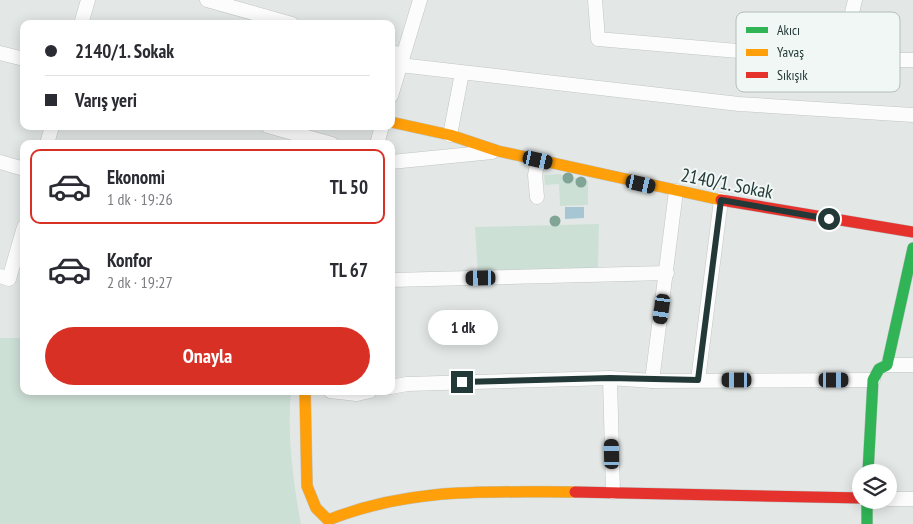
<!DOCTYPE html>
<html lang="tr">
<meta charset="utf-8">
<style>
body{margin:0;font-family:"PT Sans Narrow",sans-serif;background:#f2f2f3;color:#2b2b33;height:100vh;display:flex;flex-direction:column;font-size:19px;white-space:nowrap}
*{box-sizing:border-box;margin:0}
p{font-size:16px;color:#7c7c81}
.icon{flex:none;width:28px;height:28px;fill:none;stroke:currentColor;stroke-width:2;stroke-linecap:round;stroke-linejoin:round}
.map{position:relative;flex:1;overflow:hidden}
.panel{position:absolute;left:20px;top:140px;width:375px;height:255px;display:flex;flex-direction:column;background:#fff;border-radius:10px;box-shadow:0 2px 12px #0003}
.panel>*{flex:none}
.banner{position:absolute;left:20px;top:20px;width:375px;height:110px;border-radius:10px;box-shadow:0 2px 12px #0003;display:grid;align-content:center;height:110px;padding:0 25px;background:#fff}
.controls{position:absolute;left:852px;top:464px;display:grid;gap:10px}
.controls a{display:grid;place-items:center;width:45px;height:45px;border-radius:50%;background:#fff;box-shadow:0 2px 12px #0003;font-size:25px}
.end{position:absolute;width:22px;height:22px;margin:-11px;border:6px solid #223937;background:#fff;box-shadow:0 0 0 2px #fff}
.from{border-radius:50%}
.bubble{position:absolute;height:35px;border-radius:18px;background:#fff;box-shadow:0 2px 12px #0003;font-size:16px;font-weight:700;line-height:35px;text-align:center}
.car{position:absolute;width:15px;height:30px;margin:-15px -8px;border-radius:6px;box-shadow:0 0 4px 1px #0007;background:linear-gradient(#222 24%,#8ab4d8 0 40%,#222 0 76%,#8ab4d8 0 86%,#222 0)}
.banner b{display:flex;align-items:center;gap:18px;height:48px;font-size:19px}
.banner b+b{border-top:1px solid #e1e1e2}
.banner i{width:12px;height:12px;background:#2b2b33}
ul{padding:9px 0 0;list-style:none}
li{display:flex;align-items:center;gap:15px;height:75px;margin:0 10px 8px;padding:0 15px;border:2px solid transparent;border-radius:10px}
li div{flex:1}
li b{display:block;font-size:19px}
li em{font-style:normal;font-weight:700}
li.on{border-color:#d93025}
li>.icon{width:45px;height:45px;stroke-width:1.5}
.primary-button{display:flex;gap:10px;margin-top:auto;padding:10px 25px}
.primary-button a{flex:1;height:58px;border-radius:30px;background:#d93025;color:#fff;font-size:20px;font-weight:700;line-height:58px;text-align:center}
.map>svg:first-child{display:block}
.green{fill:#cde0d6}
.water{fill:#a6c6d4}
.lines{fill:none;stroke-linecap:round;stroke-linejoin:round}
.street-casing{stroke:#c0c5c4;stroke-width:15}
.fast-casing{stroke:#bfc5c4;stroke-width:12}
.slow-casing{stroke:#bfc5c4;stroke-width:12}
.jam-casing{stroke:#bfc5c4;stroke-width:12}
.street{stroke:#fbfcfb;stroke-width:14}
.fast{stroke:#30b455;stroke-width:11}
.slow{stroke:#ff9f0a;stroke-width:11}
.jam{stroke:#e5322d;stroke-width:11}
.tree{fill:#80a495}
.route{stroke:#223937;stroke-width:6}
.labels{text-anchor:middle;dominant-baseline:central;stroke-width:4;stroke-linejoin:round;paint-order:stroke}
.street-label{font-size:19px;fill:#223937;stroke:#f1f7f5}
.key{fill:#f1f7f5;stroke:#b3bebc;stroke-width:1}
.key-label{font-size:14px;fill:#223937}
</style>
<div class="map">
<svg width="913" height="524" viewBox="0 0 913 524">
<rect width="100%" height="100%" fill="#e3e8e7"/>
<!-- green -->
<g class="green">
<path d="M559 174 588 181V205L560 206 559 184 545 185 544 175Z"/>
<path d="M599 224 598 268C558 269 518 268 478 274L475 227Z"/>
<path d="M0 338H24V391H291C287 435 293 481 301 524H0Z"/>
</g>
<!-- water -->
<path class="water" d="M565 207H584V218L565 219Z"/>
<g class="lines">
<defs>
<g id="street">
<path d="M207 0 292 24"/>
<path d="M595 0 598 39 841 60H913"/>
<path d="M81 24 88 0"/>
<path d="M391 52 403 55"/>
<path d="M0 53 24 59"/>
<path d="M841 60 855 0"/>
<path d="M400 65 739 104 913 115"/>
<path d="M391 96 420 0"/>
<path d="M268 126 332 144"/>
<path d="M450 135 462 73"/>
<path d="M47 144 52 126"/>
<path d="M377 144 382 126"/>
<path d="M0 162 24 169"/>
<path d="M391 162 492 152"/>
<path d="M537 197 535 175 538 160"/>
<path d="M0 276 9 279 24 227"/>
<path d="M391 280 667 273"/>
<path d="M887 365H913"/>
<path d="M610 378 613 492"/>
<path d="M698 380 721 200"/>
<path d="M652 381 676 191"/>
<path d="M391 387 407 384 610 378 652 381 873 380"/>
<path d="M330 391 357 394 370 391"/>
<path d="M889 499H913"/>
</g>
<g id="fast">
<path d="M868 472 873 380 879 369 887 365 913 248"/>
<path d="M867 500V524"/>
</g>
<g id="slow">
<path d="M391 122 450 135 498 151 721 200"/>
<path d="M305 391 307 486 316 508 328 520C412 487 487 492 575 492"/>
</g>
<g id="jam">
<path d="M721 200 913 232"/>
<path d="M575 492 861 498"/>
</g>
</defs>
<!-- street casing -->
<use href="#street" class="street-casing"/>
<!-- fast casing -->
<use href="#fast" class="fast-casing"/>
<!-- slow casing -->
<use href="#slow" class="slow-casing"/>
<!-- jam casing -->
<use href="#jam" class="jam-casing"/>
<!-- street -->
<use href="#street" class="street"/>
<!-- fast -->
<use href="#fast" class="fast"/>
<!-- slow -->
<use href="#slow" class="slow"/>
<!-- jam -->
<use href="#jam" class="jam"/>
</g>
<!-- trees -->
<g class="tree">
<circle cx="568" cy="178" r="5.5"/>
<circle cx="581" cy="182" r="5.5"/>
<circle cx="555" cy="221" r="5.5"/>
</g>
<g class="lines">
<!-- route -->
<path class="route" d="M462 382 610 378 698 380 721 200 829 219"/>
</g>
<g class="labels">
<!-- street labels -->
<g class="street-label">
<text transform="translate(727 183) rotate(11)">2140/1. Sokak</text>
</g>
</g>
<!-- legend -->
<rect x="736" y="12" width="164" height="80" rx="8" class="key"/>
<rect x="746" y="27" width="22" height="6" fill="#30b455"/>
<rect x="746" y="49" width="22" height="7" fill="#ff9f0a"/>
<rect x="746" y="72" width="22" height="6" fill="#e5322d"/>
<g class="key-label">
<text x="777" y="35">Akıcı</text>
<text x="777" y="57">Yavaş</text>
<text x="777" y="80">Sıkışık</text>
</g>
</svg>
<div class="controls">
<a><svg class="icon" aria-label="layers" viewBox="0 0 24 24"><path d="M12 4l9 5-9 5-9-5zM3 14l9 5 9-5"/></svg></a>
</div>
<i class="end from" style="left:829px;top:219px"></i>
<i class="end" style="left:462px;top:382px"></i>
<div class="bubble" style="left:428px;top:310px;width:70px">1 dk</div>
<i class="car" style="left:538px;top:160px;rotate:103deg"></i>
<i class="car" style="left:641px;top:184px;rotate:103deg"></i>
<i class="car" style="left:481px;top:278px;rotate:269deg"></i>
<i class="car" style="left:662px;top:309px;rotate:188deg"></i>
<i class="car" style="left:737px;top:380px;rotate:270deg"></i>
<i class="car" style="left:834px;top:380px;rotate:90deg"></i>
<i class="car" style="left:612px;top:454px;rotate:359deg"></i>
<div class="banner">
<b><i class="from"></i>2140/1. Sokak</b>
<b><i></i>Varış yeri</b>
</div>
<section class="panel">
<ul>
<li class="on"><svg class="icon" aria-label="car" viewBox="0 0 24 24"><path d="M5 17H2v-5l4-1 3-4h7l3 4 3 1v5h-3M9 17h6M6 11h13"/><circle cx="7" cy="17" r="2"/><circle cx="17" cy="17" r="2"/></svg><div><b>Ekonomi</b><p>1 dk · 19:26</p></div><em>TL 50</em></li>
<li><svg class="icon" aria-label="car" viewBox="0 0 24 24"><path d="M5 17H2v-5l4-1 3-4h7l3 4 3 1v5h-3M9 17h6M6 11h13"/><circle cx="7" cy="17" r="2"/><circle cx="17" cy="17" r="2"/></svg><div><b>Konfor</b><p>2 dk · 19:27</p></div><em>TL 67</em></li>
</ul>
<div class="primary-button"><a>Onayla</a></div>
</section>
</div>
